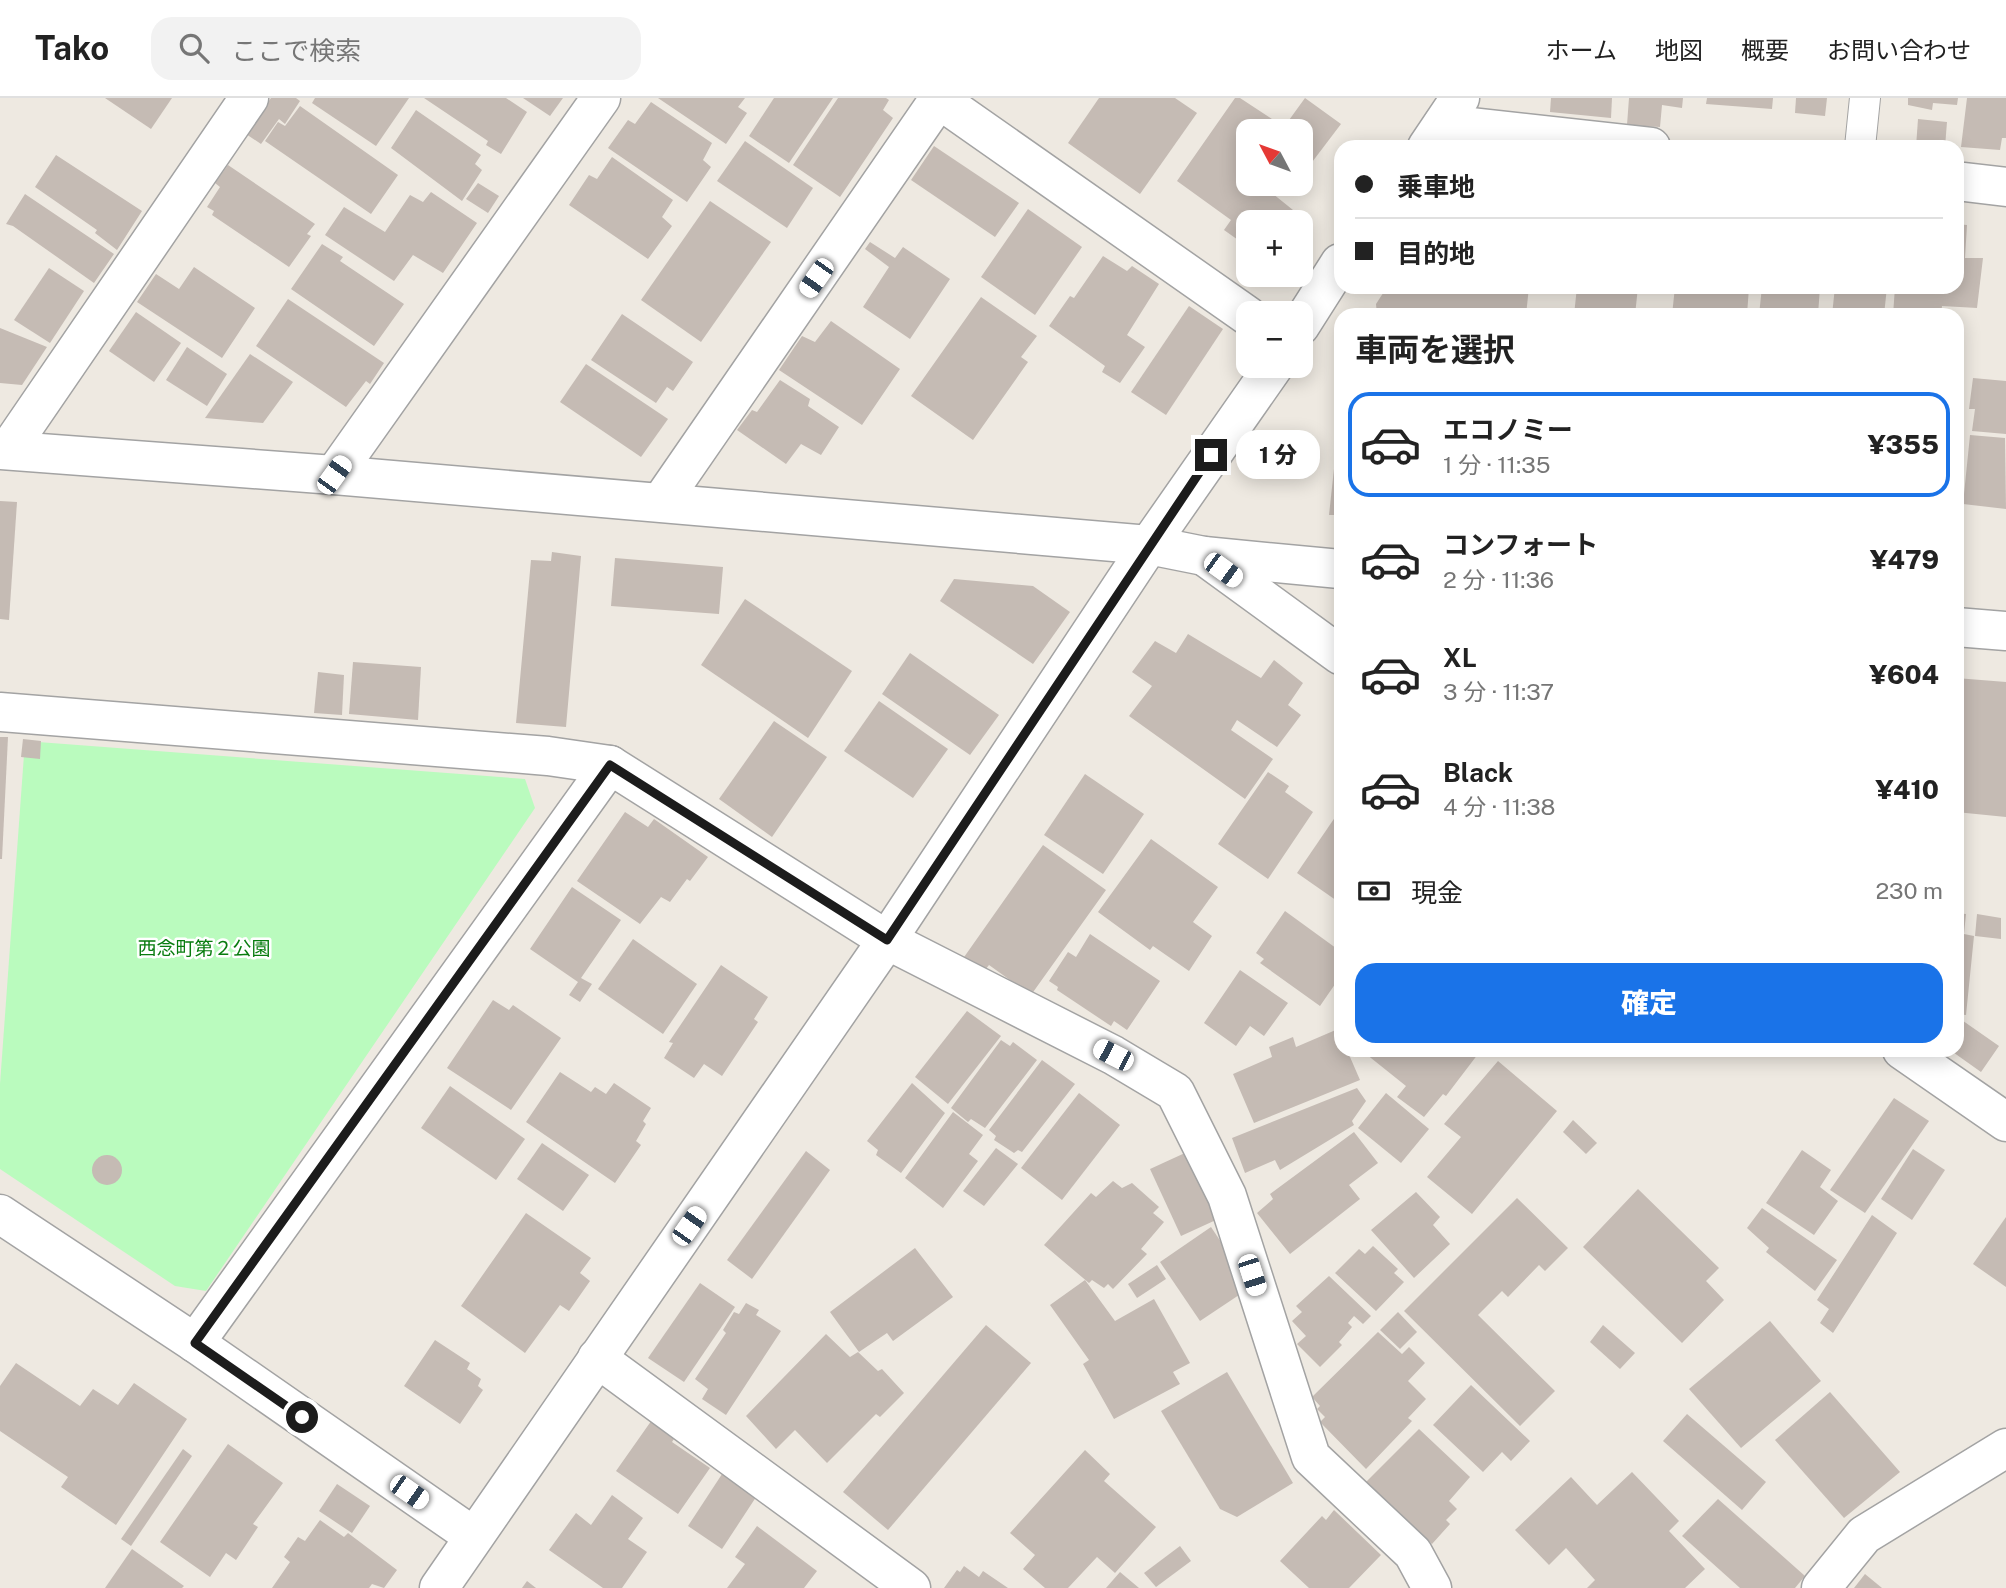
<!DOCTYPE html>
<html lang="ja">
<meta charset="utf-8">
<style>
body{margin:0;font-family:"Public Sans","Noto Sans JP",sans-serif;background:#f2f2f2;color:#222;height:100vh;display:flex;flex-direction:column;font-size:26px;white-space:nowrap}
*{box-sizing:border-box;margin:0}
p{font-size:23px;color:#767676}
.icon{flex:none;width:38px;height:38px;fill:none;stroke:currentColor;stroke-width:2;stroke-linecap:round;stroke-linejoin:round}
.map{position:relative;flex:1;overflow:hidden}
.side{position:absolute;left:1334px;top:210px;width:630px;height:749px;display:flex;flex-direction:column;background:#fff;border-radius:21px;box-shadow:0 4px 18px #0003}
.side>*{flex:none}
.banner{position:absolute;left:1334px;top:42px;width:630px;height:154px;border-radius:21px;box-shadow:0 4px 18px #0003;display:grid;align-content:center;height:154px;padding:0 21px;background:#fff}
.needle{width:46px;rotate:311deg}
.fabs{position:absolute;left:1236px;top:21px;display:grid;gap:14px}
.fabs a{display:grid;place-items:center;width:77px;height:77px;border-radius:14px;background:#fff;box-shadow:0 4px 18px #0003;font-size:35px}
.end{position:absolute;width:32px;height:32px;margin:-16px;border:9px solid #1c1c1c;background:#fff;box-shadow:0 0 0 4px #fff}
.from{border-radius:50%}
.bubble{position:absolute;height:49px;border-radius:21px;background:#fff;box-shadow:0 4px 18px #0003;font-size:23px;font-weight:800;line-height:49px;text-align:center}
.car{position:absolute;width:21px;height:42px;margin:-21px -10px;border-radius:9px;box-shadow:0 0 5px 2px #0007;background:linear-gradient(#fff 24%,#345 0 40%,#fff 0 76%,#345 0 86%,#fff 0)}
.banner b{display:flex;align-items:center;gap:24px;height:66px;font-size:26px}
.banner b+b{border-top:2px solid #e0e0e0}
.banner i{width:18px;height:18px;background:#222}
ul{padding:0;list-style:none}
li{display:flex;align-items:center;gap:21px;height:105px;margin:0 14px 10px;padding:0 7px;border:4px solid transparent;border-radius:21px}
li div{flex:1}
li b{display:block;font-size:26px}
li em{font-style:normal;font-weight:800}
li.selected{border-color:#1a73e8}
li>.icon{width:63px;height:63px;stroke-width:1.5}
h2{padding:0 21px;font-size:32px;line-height:84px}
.pay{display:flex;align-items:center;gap:18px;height:77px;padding:0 21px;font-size:26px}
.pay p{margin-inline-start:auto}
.button{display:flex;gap:14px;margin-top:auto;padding:14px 21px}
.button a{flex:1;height:80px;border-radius:21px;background:#1a73e8;color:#fff;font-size:28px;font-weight:800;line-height:80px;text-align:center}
header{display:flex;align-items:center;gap:42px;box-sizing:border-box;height:98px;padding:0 35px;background:#fff;border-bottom:2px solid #e0e0e0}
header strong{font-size:33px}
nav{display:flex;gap:38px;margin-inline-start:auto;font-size:24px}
.search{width:490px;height:63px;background:#f2f2f2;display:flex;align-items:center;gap:18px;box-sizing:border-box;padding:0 24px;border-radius:21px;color:#767676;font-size:26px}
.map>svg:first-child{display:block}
.park{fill:#bafbbe}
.building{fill:#c5bbb4}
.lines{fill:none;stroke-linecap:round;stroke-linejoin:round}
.service-casing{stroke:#a3a3a3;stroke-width:32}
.minor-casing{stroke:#a3a3a3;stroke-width:41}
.tertiary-casing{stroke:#a3a3a3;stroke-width:41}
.service{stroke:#fff;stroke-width:30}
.minor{stroke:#fff;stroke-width:38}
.tertiary{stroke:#fff;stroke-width:38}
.route{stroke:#1c1c1c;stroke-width:9}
.labels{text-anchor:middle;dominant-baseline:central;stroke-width:5;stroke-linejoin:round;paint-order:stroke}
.park-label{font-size:19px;fill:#087c0f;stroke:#fff}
</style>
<header>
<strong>Tako</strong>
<div class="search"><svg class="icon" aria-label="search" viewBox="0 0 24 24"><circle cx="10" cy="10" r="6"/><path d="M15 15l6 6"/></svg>ここで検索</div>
<nav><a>ホーム</a><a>地図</a><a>概要</a><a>お問い合わせ</a></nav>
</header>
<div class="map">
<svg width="2006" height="1490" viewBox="0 0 2006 1490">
<rect width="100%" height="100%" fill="#eee9e1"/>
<!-- park -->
<path class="park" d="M25 643 525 681 535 710 206 1193 175 1188 0 1071V986Z"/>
<!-- building -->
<g class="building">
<path d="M105 0H172L151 31Z"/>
<path d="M271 0H296L300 3 285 26 279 21 261 46 246 36Z"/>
<path d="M315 0H409L376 48 312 5Z"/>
<path d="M424 0H506L527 14 501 56 486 47 488 43Z"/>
<path d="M523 0H563L550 18Z"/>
<path d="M658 0H745L738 9 747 15 726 46Z"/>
<path d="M774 0H833L789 65 749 38Z"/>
<path d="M838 0H886L889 2 883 12 893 20 840 99 793 67Z"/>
<path d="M1099 0H1175L1197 15 1140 96 1068 45Z"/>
<path d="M1235 0H1240L1284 29 1305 0 1341 26 1300 80V33H1248V86H1274L1268 92 1293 112 1284 124H1248V149L1224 132 1231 122 1177 83Z"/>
<path d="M1551 0H1612L1611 20 1550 14Z"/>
<path d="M1629 0H1683L1682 10 1662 7 1660 29 1627 27Z"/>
<path d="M1707 0H1773L1772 11 1706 6Z"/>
<path d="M1796 0H1827L1825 18 1795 15Z"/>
<path d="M1908 0H1958L1957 7 1933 5 1932 12 1908 7Z"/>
<path d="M1967 0H2006V40H2002L2000 52 1961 49Z"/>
<path d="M651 4 712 45 703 62 711 69 687 104 608 50 628 22 635 26Z"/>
<path d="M300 8 398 77 371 116 265 43 278 24 285 28Z"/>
<path d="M416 12 481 57 475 66 482 72 462 103 391 50Z"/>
<path d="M1918 21 1947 24 1945 49H1916Z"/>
<path d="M745 43 813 90 787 130 717 83Z"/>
<path d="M934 48 1019 105 995 139 911 82Z"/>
<path d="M56 57 142 113 117 152 95 135 97 132 35 89Z"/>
<path d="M612 59 673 102 662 119 672 128 648 161 569 107 589 77 597 81Z"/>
<path d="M228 67 315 126 307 136 311 138 289 169 212 117 214 113 207 109 220 89 215 85Z"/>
<path d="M478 85 499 98 488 115 466 101Z"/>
<path d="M1274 86H1295L1288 94Z"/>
<path d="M431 94 477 125 443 175 413 157 394 183 325 137 344 109 385 134 410 97 423 104Z"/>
<path d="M25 96 114 156 94 185 13 128 6 126Z"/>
<path d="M710 103 771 144 701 244 641 202Z"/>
<path d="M1028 111 1082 149 1035 217 981 179Z"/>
<path d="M1956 126 1967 127 1965 160H1983L1977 210 1942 208 1941 217H1893L1895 189H1956Z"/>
<path d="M870 144 895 160 903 149 950 181 910 241 863 209 889 169 865 151Z"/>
<path d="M322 146 343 159 340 163 404 206 374 248 291 191Z"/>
<path d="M1103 158 1127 173 1132 168 1159 186 1127 237 1145 249 1120 285 1102 274 1105 268 1049 228 1070 198 1074 200Z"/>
<path d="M194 169 255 210 222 260 137 204 156 176 179 191Z"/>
<path d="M49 170 84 193 50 245 14 222Z"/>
<path d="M1387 189H1529L1526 217H1377L1376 206Z"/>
<path d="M1577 189H1638L1635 217H1574Z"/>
<path d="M1675 189H1749L1747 217H1672Z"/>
<path d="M1762 189H1820L1818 217H1759Z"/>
<path d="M1835 189H1887L1884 217H1832Z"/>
<path d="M981 199 1037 238 1021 259 1028 264 973 342 911 298Z"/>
<path d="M288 201 384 265 370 286 366 283 346 309 256 248Z"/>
<path d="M1189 208 1223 231 1166 317 1131 294Z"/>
<path d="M136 214 181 245 154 284 109 253Z"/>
<path d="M622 216 693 264 673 293 667 289 656 305 591 262Z"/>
<path d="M831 223 900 271 862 327 779 272 802 238 815 244Z"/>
<path d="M0 230 47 249 22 287 0 285Z"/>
<path d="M187 249 227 276 207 308 166 282Z"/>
<path d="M250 256 293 284 263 325 205 320Z"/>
<path d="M586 266 668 321 641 359 560 304Z"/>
<path d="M1973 280 2006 283V336L1972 333 1975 311H1969Z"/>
<path d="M780 282 810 301 808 308 839 329 821 357 801 346 786 366 737 332 752 312 757 314Z"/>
<path d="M1339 325H1340V417H1329Z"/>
<path d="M1970 337 2005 340 2006 411 1963 406Z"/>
<path d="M0 403 17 404 9 522 0 521Z"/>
<path d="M552 454 581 458 566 629 516 625 531 462 551 463Z"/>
<path d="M615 460 723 469 719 516 611 508Z"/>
<path d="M954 481 1033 488 1070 514 1033 566 940 503Z"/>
<path d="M745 501 852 573 808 640 701 567Z"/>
<path d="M1188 536 1261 580 1274 562 1303 585 1288 607 1301 617 1277 649 1237 622 1231 632 1273 661 1245 701 1129 618 1152 588 1132 574 1155 543 1176 555Z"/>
<path d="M910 555 999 617 970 657 882 596Z"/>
<path d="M353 564 421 569 418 622 349 616Z"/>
<path d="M318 574 344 577 342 617 314 615Z"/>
<path d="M1956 580 2006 584V719L1956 714Z"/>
<path d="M879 603 948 651 913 700 844 653Z"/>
<path d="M774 623 827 659 772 739 719 701Z"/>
<path d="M0 639H8L2 761H0Z"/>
<path d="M23 641 41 643 40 661 21 659Z"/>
<path d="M1268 674 1289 688 1285 694 1313 714 1268 781 1218 746Z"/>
<path d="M1085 676 1144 716 1103 776 1044 737Z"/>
<path d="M1340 712V805L1297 775Z"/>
<path d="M625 714 648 729 654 721 708 759 690 783 687 781 670 804 661 799 640 826 577 783Z"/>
<path d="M1151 741 1218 789 1193 824 1212 838 1189 873 1153 848 1150 852 1098 814Z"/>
<path d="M1043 747 1106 792 1031 897 989 867 982 876 962 862Z"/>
<path d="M572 789 621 822 581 880 592 886 580 904 569 897 578 884 530 851Z"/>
<path d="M1285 813 1340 853V879L1320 908 1260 865 1264 861 1256 855Z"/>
<path d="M1956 815 1966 816 1964 836 1974 838 1966 917 1956 916Z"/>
<path d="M1977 816 2001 820V841L1975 838Z"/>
<path d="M1090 836 1160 883 1127 932 1114 923 1111 928 1057 892 1058 889 1049 883 1068 854 1076 859Z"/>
<path d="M633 841 697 886 663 936 598 891Z"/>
<path d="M721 867 768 899 754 921 758 924 722 978 704 966 694 980 664 960 673 945 669 944Z"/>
<path d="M1240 872 1288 905 1264 938 1250 928 1236 948 1204 925Z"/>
<path d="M493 902 509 912 513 907 561 940 511 1012 447 970Z"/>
<path d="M967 913 1001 938 948 1006 915 979Z"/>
<path d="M1956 918 1999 948 1981 974 1950 952H1956Z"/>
<path d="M1338 931 1340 952H1347L1360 982 1254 1025 1233 976 1272 959 1269 949 1293 939 1296 949Z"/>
<path d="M1001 942 1010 948 1013 944 1037 962 985 1030 971 1021 968 1024 951 1010Z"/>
<path d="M1361 952H1473L1478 956 1446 998 1443 996 1424 1019 1397 999 1406 988Z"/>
<path d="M1042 962 1075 986 1022 1054 1018 1052 1014 1055 994 1042 996 1038 989 1032Z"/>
<path d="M1498 963 1557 1013 1472 1116 1427 1079 1461 1039 1444 1026Z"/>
<path d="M560 974 591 994 595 989 606 996 614 985 651 1010 643 1023 646 1026 636 1043 641 1047 615 1085 526 1024Z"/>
<path d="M912 985 945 1015 901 1075 876 1057 878 1052 867 1043Z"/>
<path d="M450 988 525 1041 496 1082 421 1030Z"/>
<path d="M1357 990 1366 1003 1352 1023 1354 1027 1280 1072 1275 1062 1245 1075 1232 1040Z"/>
<path d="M1079 995 1120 1027 1062 1102 1021 1070Z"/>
<path d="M1386 995 1429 1031 1401 1065 1358 1030Z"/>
<path d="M1894 1000 1929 1023 1865 1115 1830 1092Z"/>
<path d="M953 1014 983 1037 969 1056 978 1063 943 1110 905 1080Z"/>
<path d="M1573 1022 1597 1045 1586 1056 1563 1034Z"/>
<path d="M1354 1034 1378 1065 1349 1087 1360 1101 1290 1156 1257 1115 1273 1101 1270 1096Z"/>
<path d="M542 1045 589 1077 563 1113 517 1081Z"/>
<path d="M1198 1049 1229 1116 1181 1138 1150 1071Z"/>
<path d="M996 1050 1018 1066 984 1108 963 1093Z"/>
<path d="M1913 1051 1945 1072 1912 1122 1881 1101Z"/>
<path d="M1802 1052 1831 1072 1820 1089 1838 1103 1814 1137 1766 1105Z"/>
<path d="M806 1053 830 1072 752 1181 727 1162Z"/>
<circle cx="107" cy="1072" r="15"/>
<path d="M1113 1083 1122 1090 1132 1085 1159 1109 1153 1115 1164 1124 1141 1151 1147 1156 1113 1191 1108 1186 1104 1190 1092 1182 1089 1185 1044 1147 1091 1095 1096 1099Z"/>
<path d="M1638 1091 1719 1170 1706 1183 1724 1202 1682 1245 1583 1149Z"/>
<path d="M1416 1094 1440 1119 1433 1127 1450 1146 1414 1180 1371 1132Z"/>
<path d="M1517 1100 1568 1150 1545 1173 1539 1167 1508 1199 1502 1193 1478 1217 1555 1293 1520 1328 1404 1213Z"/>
<path d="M1762 1110 1837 1162 1815 1193 1766 1154 1769 1150 1747 1130Z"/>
<path d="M526 1115 591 1160 580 1175 590 1183 569 1213 560 1207 525 1255 461 1208Z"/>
<path d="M1872 1117 1897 1135 1833 1235 1820 1225 1829 1211 1817 1202Z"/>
<path d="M2006 1119V1189L1973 1166Z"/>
<path d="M1211 1129 1251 1189 1200 1223 1160 1164Z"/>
<path d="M1373 1148 1398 1171 1394 1175 1404 1184 1376 1213 1335 1175 1359 1151 1365 1156Z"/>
<path d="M915 1150 953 1199 893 1243 887 1235 859 1254 830 1214Z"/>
<path d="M1157 1167 1166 1181 1137 1200 1128 1186Z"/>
<path d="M1329 1178 1371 1218 1363 1226 1354 1218 1348 1225 1352 1229 1339 1244 1342 1247 1320 1269 1297 1246 1306 1238 1292 1223 1302 1214 1296 1208Z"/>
<path d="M1085 1182 1115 1223 1154 1201 1190 1265 1173 1274 1180 1286 1114 1321 1083 1266 1089 1262 1050 1207Z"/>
<path d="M700 1185 735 1209 684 1284 648 1260Z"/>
<path d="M746 1205 759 1212 756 1217 781 1233 726 1317 702 1301 708 1291 695 1281 726 1235 723 1232 734 1214 739 1216Z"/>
<path d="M1398 1214 1417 1234 1400 1251 1380 1232Z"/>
<path d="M1770 1223 1821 1283 1741 1350 1689 1291Z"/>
<path d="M986 1227 1031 1265 888 1432 843 1394Z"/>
<path d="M1603 1227 1635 1255 1620 1271 1590 1244Z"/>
<path d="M1378 1234 1402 1256 1409 1249 1425 1265 1408 1283 1426 1301 1408 1320 1412 1323 1366 1371 1320 1324 1325 1319 1317 1311 1320 1308 1312 1299Z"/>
<path d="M826 1236 850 1259 858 1254 878 1273 882 1271 904 1295 880 1319 876 1316 827 1365 795 1332 776 1351 746 1318Z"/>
<path d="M435 1242 470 1265 467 1271 481 1281 478 1288 483 1292 460 1326 404 1288Z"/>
<path d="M16 1265 80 1308 93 1291 118 1307 134 1285 187 1321 116 1427 61 1389 68 1379 0 1333V1288Z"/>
<path d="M1227 1274 1293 1385 1237 1419 1220 1411 1161 1313Z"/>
<path d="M1471 1287 1530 1343 1511 1363 1502 1354 1483 1374 1433 1327Z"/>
<path d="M1830 1294 1900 1374 1844 1420 1775 1342Z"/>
<path d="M1687 1316 1766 1384 1742 1412 1663 1343Z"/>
<path d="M654 1319 677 1336 672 1344 710 1370 678 1416 616 1373Z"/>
<path d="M1419 1331 1470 1379 1449 1403 1457 1411 1446 1422 1450 1426 1432 1446 1427 1441 1422 1445 1362 1388Z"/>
<path d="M228 1346 283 1385 253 1426 258 1429 236 1462 226 1455 210 1479 160 1444Z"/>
<path d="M183 1351 192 1358 131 1448 121 1441Z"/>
<path d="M1085 1352 1110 1376 1104 1383 1156 1429 1115 1475 1097 1459 1068 1490H1045L1023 1471 1035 1457 1010 1435Z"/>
<path d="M726 1370 760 1393 722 1451 688 1428Z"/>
<path d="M1632 1374 1679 1423 1669 1433 1705 1471 1685 1490H1587L1595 1482 1566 1450 1549 1467 1515 1432 1571 1379 1597 1407Z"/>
<path d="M337 1386 370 1408 352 1435 319 1413Z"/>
<path d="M612 1397 643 1420 628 1441 647 1454 622 1490H603L549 1452 576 1415 591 1427Z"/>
<path d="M1718 1401 1805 1478 1795 1490H1740L1682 1438Z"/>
<path d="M1334 1412 1381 1457 1349 1490H1309L1280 1463 1322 1418 1326 1422Z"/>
<path d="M320 1422 344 1439 348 1435 397 1472 384 1490 372 1486 369 1490H272L290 1464 284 1459 298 1439 305 1443Z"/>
<path d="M757 1428 817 1473 804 1490H727L745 1466 735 1459Z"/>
<path d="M1180 1448 1191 1463 1156 1489 1144 1475Z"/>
<path d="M132 1451 184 1488 182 1490H105Z"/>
<path d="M964 1468 979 1479 983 1473 1008 1490H944L957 1472 960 1474Z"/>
<path d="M1120 1474 1139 1490H1106Z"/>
<path d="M1865 1476 1882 1490H1854Z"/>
<path d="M527 1483 536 1490H522Z"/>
</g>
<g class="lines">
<defs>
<path id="service" d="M1860 49 1865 0"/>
<g id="minor">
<path d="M937 0 1248 218"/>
<path d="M1443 26 1651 49"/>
<path d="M1427 49 1460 0"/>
<path d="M1956 83 2006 89"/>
<path d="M1300 228 1340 165"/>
<path d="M8 352 249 0"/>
<path d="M334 377 601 0"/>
<path d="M661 404 939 1"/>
<path d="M1204 458 1340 557"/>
<path d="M0 614 548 658 610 667 887 842 1113 957 1175 994 1227 1098 1311 1359 1413 1455 1432 1490"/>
<path d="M1902 952 2006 1024"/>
<path d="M0 1116 195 1245 473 1438"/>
<path d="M195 1245 610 667"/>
<path d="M597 1260 911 1490"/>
<path d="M439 1490 887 842 1149 447 1274 268"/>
<path d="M1821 1490 1864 1437 2006 1350"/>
</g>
<g id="tertiary">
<path d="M0 352 334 377 1149 447 1204 458 1340 471"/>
<path d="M1956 529 2006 533"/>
</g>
</defs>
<!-- service casing -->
<use href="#service" class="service-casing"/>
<!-- minor casing -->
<use href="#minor" class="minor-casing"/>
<!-- tertiary casing -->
<use href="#tertiary" class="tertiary-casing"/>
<!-- service -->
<use href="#service" class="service"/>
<!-- minor -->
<use href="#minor" class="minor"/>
<!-- tertiary -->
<use href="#tertiary" class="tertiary"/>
</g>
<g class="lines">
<!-- route -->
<path class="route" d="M302 1319 195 1245 610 667 887 842 1211 357"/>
</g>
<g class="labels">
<!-- park labels -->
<g class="park-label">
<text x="204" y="850">西念町第２公園</text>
</g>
</g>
</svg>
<div class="fabs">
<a><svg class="needle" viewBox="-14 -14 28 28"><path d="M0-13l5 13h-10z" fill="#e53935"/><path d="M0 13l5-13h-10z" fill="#767676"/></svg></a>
<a>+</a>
<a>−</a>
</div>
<i class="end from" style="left:302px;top:1319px"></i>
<i class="end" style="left:1211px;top:357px"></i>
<div class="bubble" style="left:1236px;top:332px;width:84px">1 分</div>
<i class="car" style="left:816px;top:180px;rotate:215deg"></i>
<i class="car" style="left:334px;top:377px;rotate:36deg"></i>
<i class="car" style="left:1223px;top:472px;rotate:126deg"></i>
<i class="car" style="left:1113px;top:957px;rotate:297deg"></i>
<i class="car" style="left:689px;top:1128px;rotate:35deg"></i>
<i class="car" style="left:1252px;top:1177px;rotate:162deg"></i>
<i class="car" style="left:409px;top:1394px;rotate:125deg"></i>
<div class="banner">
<b><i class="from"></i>乗車地</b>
<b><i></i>目的地</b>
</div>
<section class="side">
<h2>車両を選択</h2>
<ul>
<li class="selected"><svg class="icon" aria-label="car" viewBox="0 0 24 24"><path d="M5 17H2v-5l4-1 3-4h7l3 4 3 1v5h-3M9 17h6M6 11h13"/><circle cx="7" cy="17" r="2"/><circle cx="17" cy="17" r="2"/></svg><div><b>エコノミー</b><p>1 分 · 11:35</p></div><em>¥355</em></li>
<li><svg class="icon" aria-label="car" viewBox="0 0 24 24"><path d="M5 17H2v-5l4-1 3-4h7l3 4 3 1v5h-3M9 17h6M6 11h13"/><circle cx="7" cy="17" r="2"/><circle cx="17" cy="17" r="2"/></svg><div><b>コンフォート</b><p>2 分 · 11:36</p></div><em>¥479</em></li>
<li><svg class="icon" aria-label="car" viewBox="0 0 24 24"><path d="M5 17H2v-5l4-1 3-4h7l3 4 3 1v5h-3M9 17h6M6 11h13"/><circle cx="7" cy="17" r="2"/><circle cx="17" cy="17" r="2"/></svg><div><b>XL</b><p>3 分 · 11:37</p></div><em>¥604</em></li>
<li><svg class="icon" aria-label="car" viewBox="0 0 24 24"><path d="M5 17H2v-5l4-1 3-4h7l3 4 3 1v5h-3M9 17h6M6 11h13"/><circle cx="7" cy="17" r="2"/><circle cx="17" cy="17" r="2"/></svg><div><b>Black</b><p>4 分 · 11:38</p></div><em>¥410</em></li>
</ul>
<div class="pay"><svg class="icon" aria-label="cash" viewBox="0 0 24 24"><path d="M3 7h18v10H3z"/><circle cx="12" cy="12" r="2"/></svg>現金<p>230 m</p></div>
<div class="button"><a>確定</a></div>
</section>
</div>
